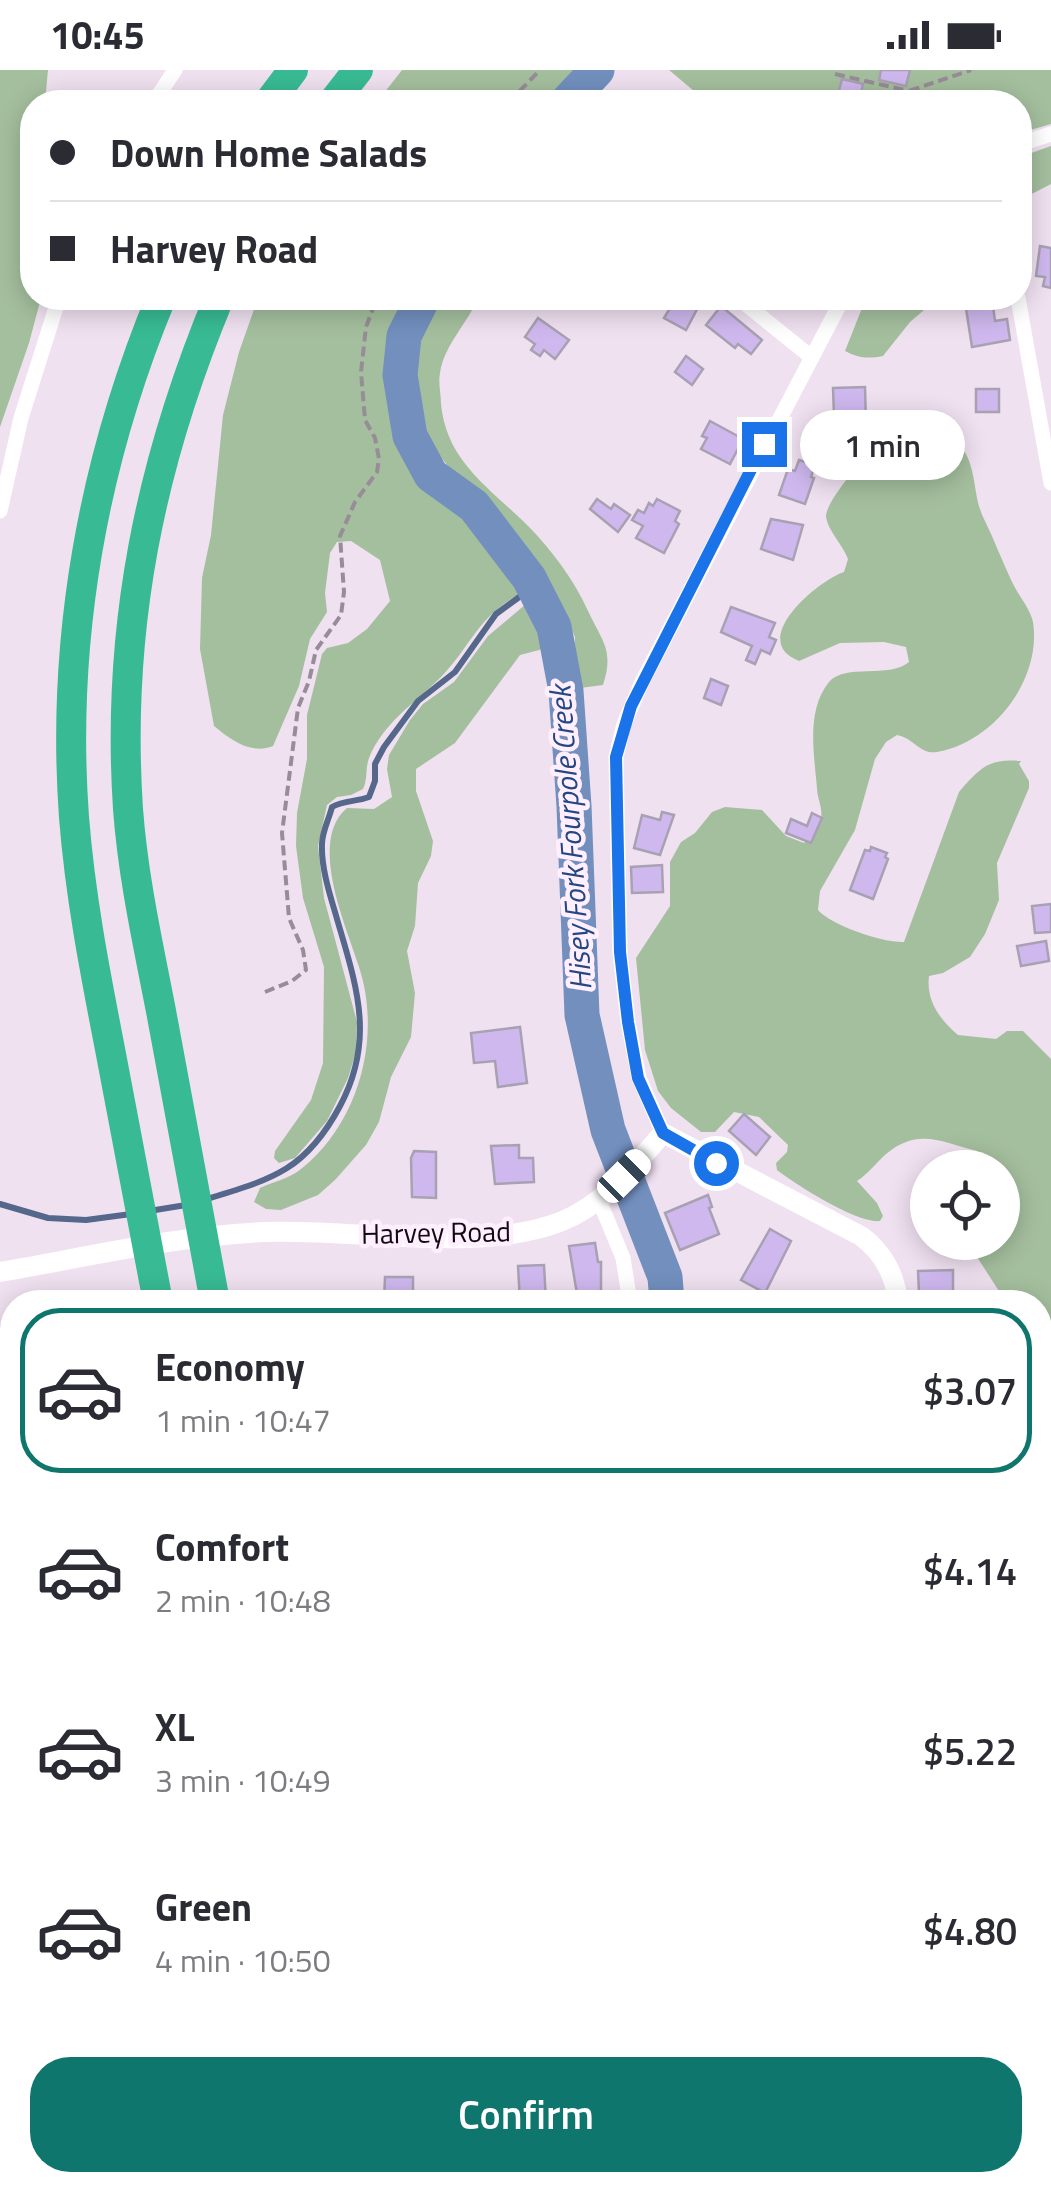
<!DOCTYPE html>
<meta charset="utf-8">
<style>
body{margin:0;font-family:"Titillium Web",sans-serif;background:#f7f7f7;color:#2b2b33;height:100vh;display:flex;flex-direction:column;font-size:38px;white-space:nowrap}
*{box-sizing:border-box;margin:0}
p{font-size:32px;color:#7c7c81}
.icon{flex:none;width:55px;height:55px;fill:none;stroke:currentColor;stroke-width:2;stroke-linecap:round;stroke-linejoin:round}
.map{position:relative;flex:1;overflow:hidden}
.panel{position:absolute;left:0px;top:1220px;width:1052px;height:902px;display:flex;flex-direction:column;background:#fff;border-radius:40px 40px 0 0;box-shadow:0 5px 25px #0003}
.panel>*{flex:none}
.top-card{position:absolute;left:20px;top:20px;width:1012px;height:220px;border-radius:40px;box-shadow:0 5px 25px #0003;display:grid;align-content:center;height:220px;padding:0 30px;background:#fff}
.controls{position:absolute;left:910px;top:1080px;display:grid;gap:20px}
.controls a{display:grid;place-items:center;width:110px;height:110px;border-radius:50%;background:#fff;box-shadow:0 5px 25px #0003;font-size:50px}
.end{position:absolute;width:45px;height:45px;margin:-22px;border:12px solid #1a73e8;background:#fff;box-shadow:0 0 0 5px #fff}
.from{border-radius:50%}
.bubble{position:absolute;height:70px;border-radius:35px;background:#fff;box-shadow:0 5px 25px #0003;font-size:32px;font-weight:600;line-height:70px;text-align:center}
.car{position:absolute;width:30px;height:60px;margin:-30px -15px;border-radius:12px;box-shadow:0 0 8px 2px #0007;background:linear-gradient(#fff 24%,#345 0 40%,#fff 0 76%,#345 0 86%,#fff 0)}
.top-card b{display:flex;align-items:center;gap:35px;height:95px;font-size:38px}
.top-card b+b{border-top:2px solid #e1e1e2}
.top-card i{width:25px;height:25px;background:#2b2b33}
ul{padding:18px 0 0;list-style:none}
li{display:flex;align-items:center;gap:30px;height:165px;margin:0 20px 15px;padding:0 10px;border:5px solid transparent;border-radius:40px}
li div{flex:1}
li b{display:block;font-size:38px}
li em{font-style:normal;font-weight:600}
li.current{border-color:#0f766e}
li>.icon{width:90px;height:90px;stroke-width:1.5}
.action{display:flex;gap:20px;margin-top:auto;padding:20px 30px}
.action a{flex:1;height:115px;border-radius:40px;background:#0f766e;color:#fff;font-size:40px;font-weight:600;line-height:115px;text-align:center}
.status{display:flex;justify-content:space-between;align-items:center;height:70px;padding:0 50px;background:#fff;direction:ltr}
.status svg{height:28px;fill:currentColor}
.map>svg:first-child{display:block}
.green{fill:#a4bf9e}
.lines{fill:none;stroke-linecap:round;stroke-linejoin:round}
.stream{stroke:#55678a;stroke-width:6}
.river{stroke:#728fbe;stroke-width:35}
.building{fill:#cfb8ee;stroke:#a8a1b3;stroke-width:2.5}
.path{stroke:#978c97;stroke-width:4;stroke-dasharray:10 5;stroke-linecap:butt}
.minor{stroke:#fff;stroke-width:15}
.tertiary{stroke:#fff;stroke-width:20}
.motorway{stroke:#38bb94;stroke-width:30}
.route{stroke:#1a73e8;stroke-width:12}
.labels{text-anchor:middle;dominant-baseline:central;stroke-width:9;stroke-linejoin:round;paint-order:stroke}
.street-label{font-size:28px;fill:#100b10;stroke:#feeefe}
.water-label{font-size:30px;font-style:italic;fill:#224782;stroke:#feeefe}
</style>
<div class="status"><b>10:45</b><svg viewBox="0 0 49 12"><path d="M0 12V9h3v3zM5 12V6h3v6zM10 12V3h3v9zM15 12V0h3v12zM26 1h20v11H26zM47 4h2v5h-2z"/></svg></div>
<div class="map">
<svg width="1051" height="2121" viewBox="0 0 1051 2121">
<rect width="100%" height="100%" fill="#f0e1f1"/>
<!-- green -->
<g class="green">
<path d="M0 0H48L45 32H32V228H41L29 273 0 357Z"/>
<path d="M402 0H587L557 32H377Z"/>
<path d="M669 0H1051V54L1020 63V32H707Z"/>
<path d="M1051 76V114L1020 130V87Z"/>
<path d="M258 228H413L392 286 391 307 407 380 421 403 446 429 504 474 518 504 522 523C479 544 471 576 441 607 416 632 383 653 369 688 365 699 368 709 363 719L351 725 337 727 327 735 318 776 324 828 357 952 356 982 348 1008 327 1051 295 1088 279 1093 274 1088 275 1081 311 1030 323 993 324 897 303 828 296 776 297 743 307 689V645L322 584 327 578 348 573 367 559 390 531 380 490 351 471 337 472 330 483 325 523 327 542 310 569 299 616 273 676C251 685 231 670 214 656L200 579 202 508 211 465 223 345 239 282Z"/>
<path d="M433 228H478C468 253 444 275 440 303 438 313 441 323 441 334 446 388 485 415 522 450 549 476 574 509 589 543 603 572 614 581 603 615L580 618 574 600 575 567 557 526 490 434 466 418 421 363 410 295 411 274 414 260Z"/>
<path d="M866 228H938L910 252 883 286C868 289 858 288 845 281Z"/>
<path d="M913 359C933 358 948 360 961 376 978 399 972 425 984 449 994 469 1002 491 1012 512 1018 525 1030 538 1033 552 1042 609 994 672 937 682 920 685 914 668 897 665L886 672 875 689 855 760 820 821 818 840C832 856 884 873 904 872L959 722C980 698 988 688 1021 691L1019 694 1029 711V718L997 793 999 830 985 864 970 887 943 903 929 906C926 930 939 949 958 965L996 969 1007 961H1023L1051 989V1307L1040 1279V1232H1006L968 1173 1002 1172V1098L984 1097 977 1081C942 1072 918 1057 886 1084 876 1093 868 1104 857 1111L877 1133 883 1146 880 1151C858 1154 796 1115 777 1100L776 1093 787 1082 788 1075 759 1047 734 1042 715 1062H701L671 1038 658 1021 645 980 636 888 670 836V792L681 772 695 763 712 742 725 737 762 740 786 766 804 773C812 765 819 759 821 748 823 738 817 728 817 718 814 684 806 640 829 612 845 593 889 609 909 592L906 577 884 572 840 573 799 591C747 571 817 511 844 502L848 489C843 475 828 461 826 447 825 431 869 381 883 371 892 365 903 362 913 359Z"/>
<path d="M526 534H533L547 558 543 579 520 585 455 673 416 699V721L433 771 431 786 418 813 415 856 407 881 415 923 411 967 391 1007 379 1052 366 1075 335 1110 318 1125 281 1140 266 1139 254 1132 260 1118C273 1112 290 1108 301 1099 359 1053 382 967 359 897 347 858 307 771 347 738L374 739 392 727 387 699 389 685 410 650 423 634 454 612 488 566Z"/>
<path d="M12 1291V1543L0 1546V1293Z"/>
<path d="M0 1586H12V2110H254L256 2121H0Z"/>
<path d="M438 2110H718L720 2121H441Z"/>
</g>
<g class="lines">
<!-- stream -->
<g class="stream">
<path d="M207 1129C273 1109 306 1100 340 1036 377 967 355 912 335 842 329 822 321 796 322 774 322 762 329 749 332 737 344 730 356 732 369 727L375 711V694L384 677 418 631 455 602 496 544 533 517"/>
<path d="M0 1134 48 1148 86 1150 131 1144"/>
<path d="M149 1141 186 1135"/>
</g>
<!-- river -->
<g class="river">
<path d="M567 32 597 0"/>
<path d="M423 228 404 266 400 305 410 366 431 405 474 436 529 508 554 557 566 621 574 736 582 945 608 1060 665 1207 667 1232"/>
<path d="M923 2110 924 2121"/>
</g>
</g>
<!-- building -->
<g class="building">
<path d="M881 0H910L906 16 879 10Z"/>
<path d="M842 9 863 14 859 32H836Z"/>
<path d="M1040 176 1051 178V218L1043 216 1045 207 1036 206Z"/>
<path d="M676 228H703L686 260 664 248Z"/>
<path d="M992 229 995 251 1007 249 1010 270 972 277 965 232Z"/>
<path d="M721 236 762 270 751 284 738 274 735 278 706 255Z"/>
<path d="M538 248 569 270 555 289 544 280 540 286 531 280 535 274 525 267Z"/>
<path d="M686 286 703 299 692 315 675 302Z"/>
<path d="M865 317 866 355H842V344L834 346 833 318Z"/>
<rect x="976" y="319" width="23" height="23"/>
<path d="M710 351 743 369 730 394 701 379 707 368 702 366Z"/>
<path d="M842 375 855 378 849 398 838 395Z"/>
<path d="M799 390 815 395 811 407 814 408 805 434 779 425 788 399 795 401Z"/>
<path d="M597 429 611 439 614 434 630 445 618 462 590 439Z"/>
<path d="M657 429 680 441 675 451 679 454 664 483 636 468 643 456 632 450 638 440 644 443 649 433 653 436Z"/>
<path d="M771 449 803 455 793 490 761 479Z"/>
<path d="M731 537 775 553 769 567 776 570 770 584 761 580 755 594 746 590 752 576 721 562Z"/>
<path d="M711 609 728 616 721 635 704 628Z"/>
<path d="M662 742 674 745 660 785 634 778 642 745 660 750Z"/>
<path d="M812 743 822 748 811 773 786 763 791 749 807 756Z"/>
<path d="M871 777 887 783 885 787 888 789 873 829 850 820 865 780 870 781Z"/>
<path d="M662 795 663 822 632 823 631 797Z"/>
<path d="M1051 834V862L1035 863 1032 836Z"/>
<path d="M1046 871 1049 891 1021 896 1017 876Z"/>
<path d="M520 957 527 1013 498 1017 495 991 474 993 471 963Z"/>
<path d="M744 1044 770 1067 756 1085 729 1061Z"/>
<path d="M519 1075V1088H533L534 1112 495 1114 491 1076Z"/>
<path d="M414 1081 436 1082V1128L412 1127 411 1088Z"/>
<path d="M708 1125 712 1137 709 1138 719 1164 680 1180 665 1143Z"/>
<path d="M770 1159 791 1171 765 1223 741 1210Z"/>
<path d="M595 1173 598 1192H601V1227L578 1230 569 1176Z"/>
<path d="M544 1195 546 1232H520L518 1196Z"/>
<path d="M953 1200V1222L919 1223 918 1201Z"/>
<path d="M385 1207H413V1232H384Z"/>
<path d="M1040 1419 1051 1420V1451L1047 1448 1048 1456H1040Z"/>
<path d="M746 2111H773V2121H739V2115H746Z"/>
</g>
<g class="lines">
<!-- path -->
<g class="path">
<path d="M835 4 909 21"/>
<path d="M509 32 540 0"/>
<path d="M918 32 909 21 971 0"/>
<path d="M265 922 292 911 306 900 303 880 289 848 282 763 298 638 309 611 316 580 341 545 344 522 340 466 355 432 377 402 379 389 375 368 365 350 361 302 366 257 377 228"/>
</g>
<!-- minor -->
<g class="minor">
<path d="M154 32 175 0"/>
<path d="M1020 74 1051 64"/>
<path d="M738 228 810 286"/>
<path d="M1018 228 1051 413"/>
<path d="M0 441 21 348 59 228"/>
<path d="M663 1063 639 1008 628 952 620 883 616 687 624 654 642 612 843 228"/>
<path d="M599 1130 623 1188 630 1232"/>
<path d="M1040 2057 1051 2058"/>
</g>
<!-- tertiary -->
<g class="tertiary">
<path d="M0 1202C87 1187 176 1166 264 1162 355 1158 476 1184 560 1152 604 1135 633 1097 663 1063L861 1166C884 1183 895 1205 898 1232"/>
<path d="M956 2110 958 2121"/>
</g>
<!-- motorway -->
<g class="motorway">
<path d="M269 32 293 0"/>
<path d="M333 32 358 0"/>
<path d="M158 1232C142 1148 126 1063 110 979 95 902 80 825 74 747 61 569 93 392 161 228"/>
<path d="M215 1232C197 1135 179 1038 161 941 148 874 133 807 128 739 116 558 150 394 219 228"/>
<path d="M293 2110V2121"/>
<path d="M353 2110V2121"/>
</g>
</g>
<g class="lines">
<!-- route -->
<path class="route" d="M716 1093 663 1063 638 1008 628 952 620 882 616 687 631 636 764 374"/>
</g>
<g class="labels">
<!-- street labels -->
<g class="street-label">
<text transform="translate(436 1162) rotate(-1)">Harvey Road</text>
</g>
<!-- water labels -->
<g class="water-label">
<text transform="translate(570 768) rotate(-94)">Hisey Fork Fourpole Creek</text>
</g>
</g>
</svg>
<div class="controls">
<a><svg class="icon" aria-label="locate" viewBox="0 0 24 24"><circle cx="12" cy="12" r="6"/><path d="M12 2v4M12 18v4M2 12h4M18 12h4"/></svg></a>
</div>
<i class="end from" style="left:716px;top:1093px"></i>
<i class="end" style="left:764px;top:374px"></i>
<div class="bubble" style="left:800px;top:340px;width:165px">1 min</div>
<i class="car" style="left:624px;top:1106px;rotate:45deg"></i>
<div class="top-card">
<b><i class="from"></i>Down Home Salads</b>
<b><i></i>Harvey Road</b>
</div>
<section class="panel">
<ul>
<li class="current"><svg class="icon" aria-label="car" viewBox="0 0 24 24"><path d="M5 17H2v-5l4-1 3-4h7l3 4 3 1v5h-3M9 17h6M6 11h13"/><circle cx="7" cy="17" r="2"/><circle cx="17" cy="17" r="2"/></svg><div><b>Economy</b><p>1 min · 10:47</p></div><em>$3.07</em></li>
<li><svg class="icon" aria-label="car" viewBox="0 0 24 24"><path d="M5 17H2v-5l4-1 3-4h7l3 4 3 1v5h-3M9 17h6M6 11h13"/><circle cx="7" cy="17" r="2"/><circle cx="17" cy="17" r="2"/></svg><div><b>Comfort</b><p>2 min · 10:48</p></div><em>$4.14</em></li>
<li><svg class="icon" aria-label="car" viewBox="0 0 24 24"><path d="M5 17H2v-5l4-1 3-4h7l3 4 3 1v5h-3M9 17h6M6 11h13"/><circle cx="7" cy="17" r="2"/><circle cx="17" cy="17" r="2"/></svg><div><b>XL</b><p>3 min · 10:49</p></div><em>$5.22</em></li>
<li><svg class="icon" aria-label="car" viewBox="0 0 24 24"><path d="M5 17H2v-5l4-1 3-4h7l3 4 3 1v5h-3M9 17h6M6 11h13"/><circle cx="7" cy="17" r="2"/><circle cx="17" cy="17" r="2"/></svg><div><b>Green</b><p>4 min · 10:50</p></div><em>$4.80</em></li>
</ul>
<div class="action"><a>Confirm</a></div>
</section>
</div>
